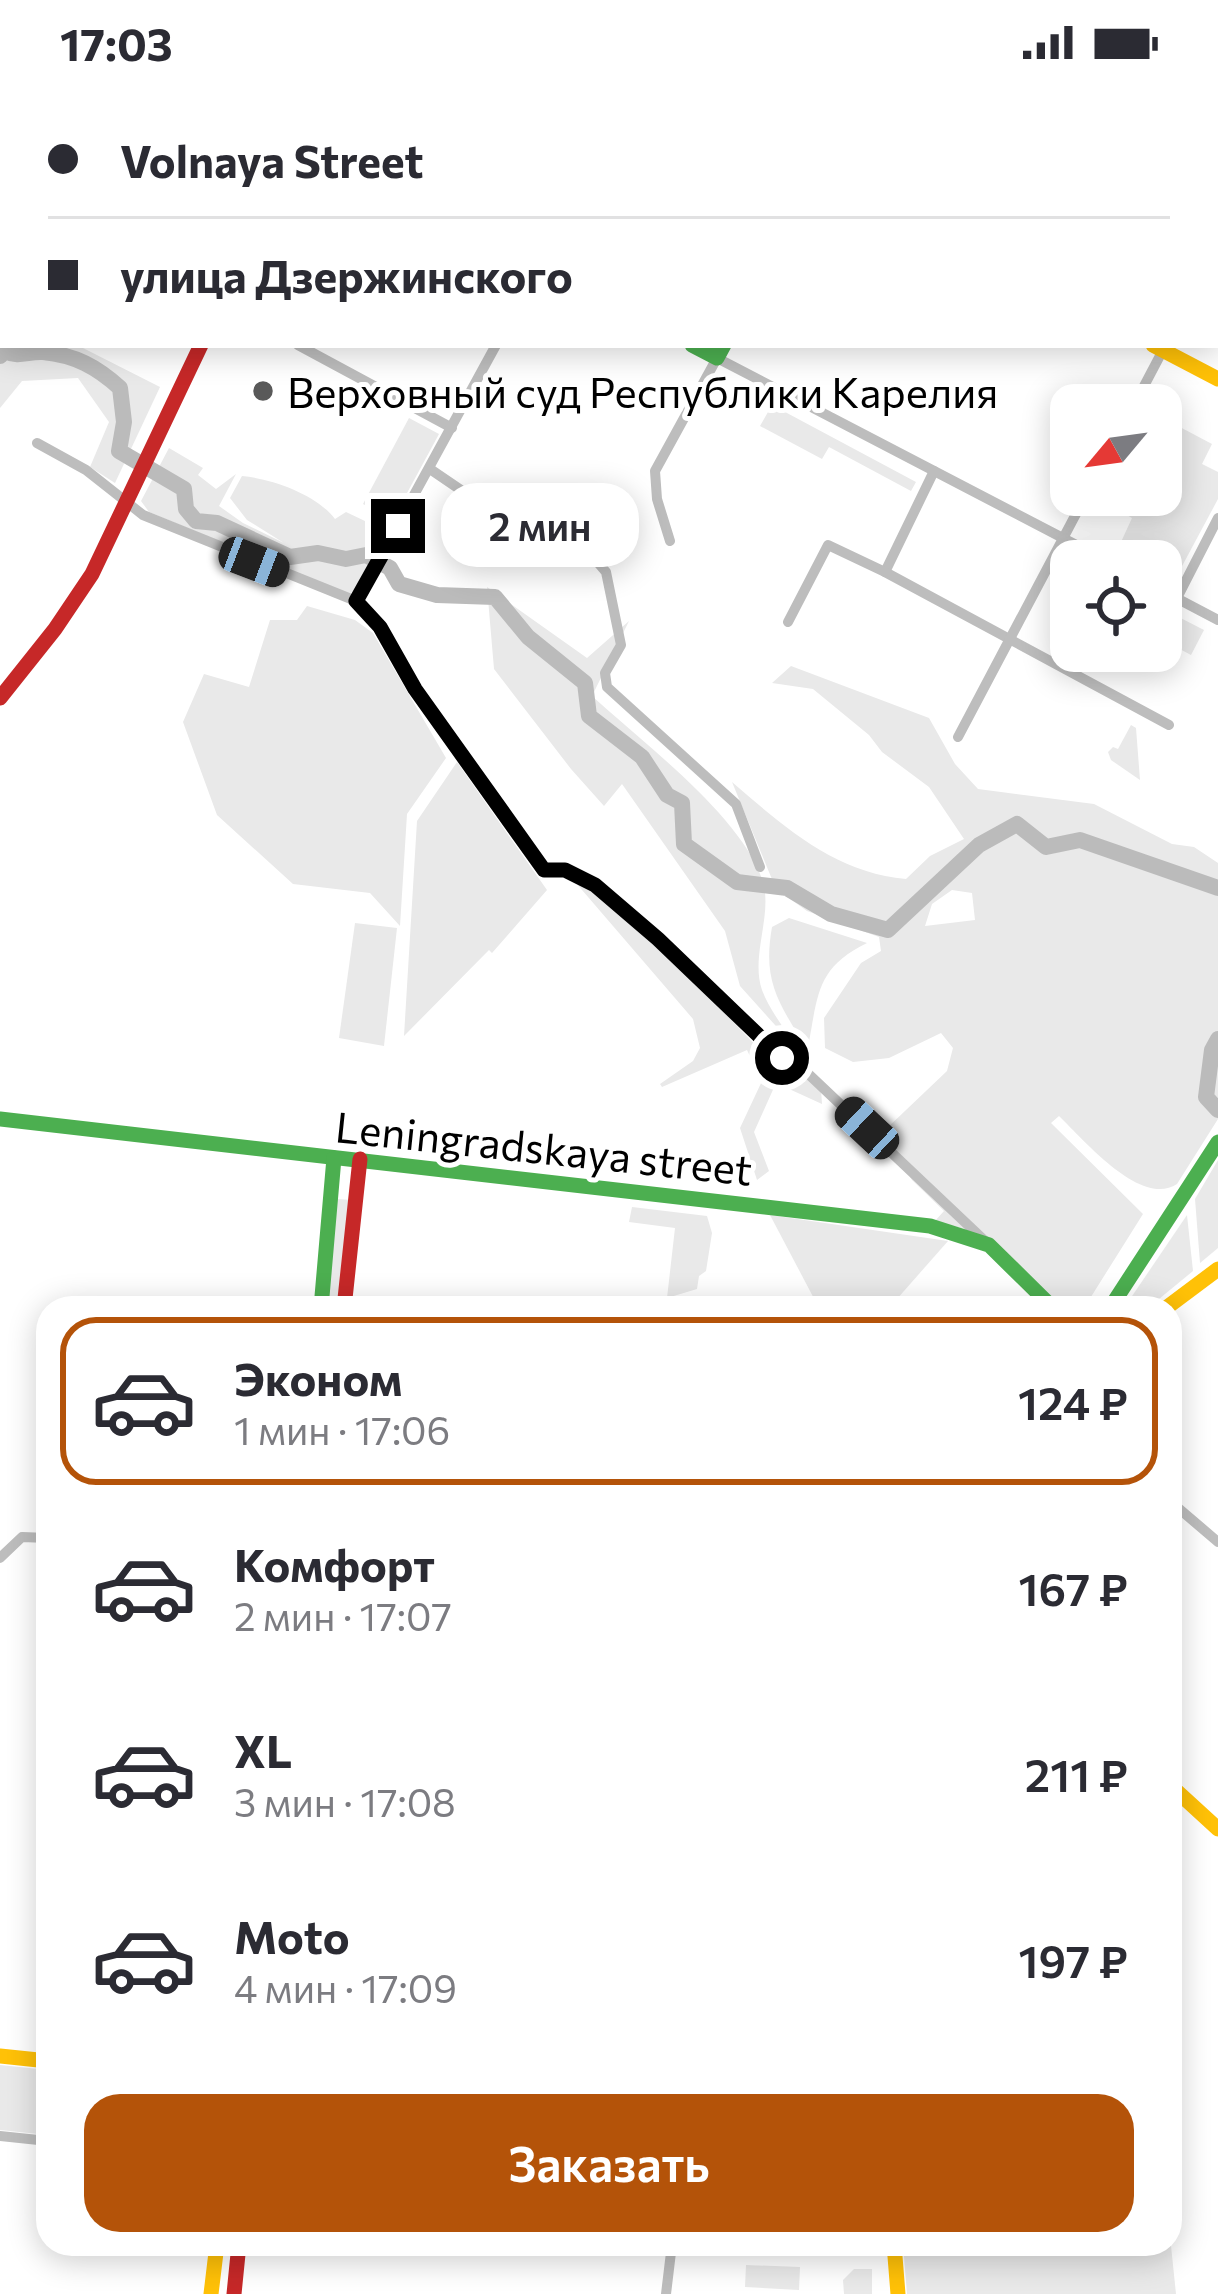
<!DOCTYPE html>
<html lang="ru">
<meta charset="utf-8">
<style>
body{margin:0;font-family:Commissioner,sans-serif;background:#f7f7f7;color:#2b2b33;height:100vh;display:flex;flex-direction:column;font-size:45px;white-space:nowrap}
*{box-sizing:border-box;margin:0}
p{font-size:39px;color:#7c7c81}
.icon{flex:none;width:66px;height:66px;fill:none;stroke:currentColor;stroke-width:2;stroke-linecap:round;stroke-linejoin:round}
.map{position:relative;flex:1;overflow:hidden}
.drawer{position:absolute;left:36px;top:1212px;width:1146px;height:960px;display:flex;flex-direction:column;background:#fff;border-radius:36px;box-shadow:0 6px 30px #0003}
.drawer>*{flex:none}
.hud{position:absolute;left:0px;top:0px;width:1218px;height:264px;box-shadow:0 6px 30px #0003;display:grid;align-content:center;height:264px;padding:0 48px;background:#fff}
.needle{width:78px;rotate:241deg}
.tools{position:absolute;left:1050px;top:300px;display:grid;gap:24px}
.tools a{display:grid;place-items:center;width:132px;height:132px;border-radius:24px;background:#fff;box-shadow:0 6px 30px #0003;font-size:60px}
.end{position:absolute;width:54px;height:54px;margin:-27px;border:15px solid #000;background:#fff;box-shadow:0 0 0 6px #fff}
.from{border-radius:50%}
.bubble{position:absolute;height:84px;border-radius:36px;background:#fff;box-shadow:0 6px 30px #0003;font-size:39px;font-weight:600;line-height:84px;text-align:center}
.car{position:absolute;width:36px;height:72px;margin:-36px -18px;border-radius:15px;box-shadow:0 0 9px 3px #0007;background:linear-gradient(#222 24%,#8ab4d8 0 40%,#222 0 76%,#8ab4d8 0 86%,#222 0)}
.hud b{display:flex;align-items:center;gap:42px;height:114px;font-size:45px}
.hud b+b{border-top:3px solid #e1e1e2}
.hud i{width:30px;height:30px;background:#2b2b33}
ul{padding:21px 0 0;list-style:none}
li{display:flex;align-items:center;gap:36px;height:168px;margin:0 24px 18px;padding:0 24px;border:6px solid transparent;border-radius:36px}
li div{flex:1}
li b{display:block;font-size:45px}
li em{font-style:normal;font-weight:600}
li.on{border-color:#b45309}
li>.icon{width:108px;height:108px;stroke-width:1.5}
.action{display:flex;gap:24px;margin-top:auto;padding:24px 48px}
.action a{flex:1;height:138px;border-radius:36px;background:#b45309;color:#fff;font-size:48px;font-weight:600;line-height:138px;text-align:center}
.status{display:flex;justify-content:space-between;align-items:center;height:84px;padding:0 60px;background:#fff;direction:ltr}
.status svg{height:33px;fill:currentColor}
.map>svg:first-child{display:block}
.green{fill:#e9e9e9;fill-rule:evenodd}
.lines{fill:none;stroke-linecap:round;stroke-linejoin:round}
.river{stroke:#bbb;stroke-width:16}
.street{stroke:#bdbdbd;stroke-width:10}
.fast{stroke:#4caf50;stroke-width:15}
.slow{stroke:#ffc107;stroke-width:15}
.jam{stroke:#c62828;stroke-width:15}
.route{stroke:#000;stroke-width:15}
.poi-dot{fill:#595959;stroke:#fff;stroke-width:4.5}
.labels{text-anchor:middle;dominant-baseline:central;stroke-width:10;stroke-linejoin:round;paint-order:stroke}
.poi-label{font-size:42px;fill:#000;stroke:#fff;text-anchor:start}
.street-label{font-size:42px;fill:#000;stroke:#fff}
</style>
<div class="status"><b>17:03</b><svg viewBox="0 0 49 12"><path d="M0 12V9h3v3zM5 12V6h3v6zM10 12V3h3v9zM15 12V0h3v12zM26 1h20v11H26zM47 4h2v5h-2z"/></svg></div>
<div class="map">
<svg width="1218" height="2210" viewBox="0 0 1218 2210">
<rect width="100%" height="100%" fill="#fff"/>
<!-- green -->
<g class="green">
<path d="M0 248 3 261 83 264 160 303 115 399 90 383 109 338 78 294 22 297 0 324Z"/>
<path d="M772 321 916 398 911 407 829 363 822 375 760 342Z"/>
<path d="M409 334 439 350 393 435 363 420Z"/>
<path d="M1178 342 1212 360 1202 380 1218 388V415L1173 499 1161 493V477H1131L1116 469 1132 434 1097 414 1114 411 1137 423 1145 411H1161V361Z"/>
<path d="M169 364 203 384 198 391 216 405 236 390 219 422 243 439 284 459 247 436 230 414 242 392C272 395 316 410 335 435L346 428 386 447 359 501 349 511 149 428 141 417Z"/>
<path d="M487 503 587 574 629 537 592 612C642 658 740 731 762 795 774 829 750 871 762 906 770 928 789 950 801 970L740 902 725 847 622 700 604 722 571 685 494 585Z"/>
<path d="M307 522 355 536 373 549 446 674 407 730 400 842 370 809 293 800 217 731 183 638 204 590 249 603 270 536H297Z"/>
<path d="M1161 524 1204 546 1191 571 1161 555Z"/>
<path d="M791 582 929 634 955 680 978 705 1094 720 1172 760 1194 763 1218 779V1035L1177 1100C1141 1124 1084 1056 1059 1032L1051 1039 1143 1130 1084 1224H1060C1019 1183 995 1146 934 1138L944 1127 912 1096 885 1046 947 987 953 964 941 949 889 974 853 978 825 964 824 934 861 879 881 867 879 853 807 827 776 805 732 698C784 743 836 789 906 795L930 772 964 755 929 703 882 668 869 651 813 605 772 599ZM952 806 972 809 975 836 925 842 932 820Z"/>
<path d="M1131 641 1136 644 1140 696 1111 676 1108 668 1113 663 1118 665Z"/>
<path d="M457 678 547 806 492 869 489 866 404 952 417 737Z"/>
<path d="M580 796 694 897 765 971 800 983 821 1005 822 1020 776 999 754 1048 769 1087 757 1096 740 1044 762 997 747 966 662 1003 660 1000 693 977 700 964 693 935 576 799Z"/>
<path d="M789 834 867 859C818 883 818 908 809 958L802 957C776 915 763 894 772 843Z"/>
<path d="M355 839 397 844 384 962 339 954Z"/>
<path d="M1218 1076V1164L1200 1179 1195 1115Z"/>
<path d="M336 1115 352 1116 339 1224H324Z"/>
<path d="M632 1123 707 1132 712 1149 706 1187 699 1192 697 1205 667 1214 675 1144 629 1138Z"/>
<path d="M770 1131 948 1157 889 1224H819Z"/>
<path d="M1187 1131 1193 1187 1148 1224H1124Z"/>
<path d="M0 1981 48 1986V2051L0 2046Z"/>
<path d="M1170 2152 1176 2210H907L903 2160H1170Z"/>
<path d="M746 2181 800 2183 799 2206 745 2203Z"/>
<path d="M854 2185H872V2210H844L843 2196Z"/>
</g>
<g class="lines">
<!-- river -->
<g class="river">
<path d="M0 272 5 267C19 274 28 267 43 268 75 271 97 283 120 304L124 338 119 367 184 405 186 425 196 437 217 439 290 473 318 469 346 475 366 471 390 484 399 500 437 511 495 513 528 553 585 599 589 632 642 673 667 711 682 719 684 760 737 798 787 804 831 830 888 846 979 761 1017 740 1046 763 1080 756 1218 804"/>
<path d="M1218 955 1212 966 1206 1013 1218 1026"/>
</g>
<!-- street -->
<g class="street">
<path d="M73 0 78 3"/>
<path d="M195 0 201 3"/>
<path d="M0 102 3 104"/>
<path d="M298 261 452 344"/>
<path d="M1134 321 1163 266"/>
<path d="M37 359 86 386 143 431 356 517 380 543 415 605 544 786H565L595 801 658 855 782 974 801 983 987 1159"/>
<path d="M430 385 477 417 588 467 606 488 621 561 605 589 607 603 736 720 760 783"/>
<path d="M670 457 657 415 655 387 717 274 1107 477"/>
<path d="M885 488 934 387"/>
<path d="M1161 506 1218 536"/>
<path d="M1177 514 1218 434"/>
<path d="M356 517 496 261"/>
<path d="M788 538 828 461 885 488 1169 641"/>
<path d="M958 653 1086 411"/>
<path d="M1170 1417 1218 1458"/>
<path d="M0 1474 22 1453 48 1454"/>
<path d="M0 2052 48 2057"/>
<path d="M666 2210 672 2160"/>
</g>
<!-- fast -->
<g class="fast">
<path d="M653 0 659 3"/>
<path d="M1150 0V3"/>
<path d="M638 3 640 0"/>
<path d="M692 261 717 274 724 261"/>
<path d="M0 1035 930 1142 989 1161 1053 1224"/>
<path d="M321 1224 334 1074"/>
<path d="M1110 1224 1218 1058"/>
</g>
<!-- slow -->
<g class="slow">
<path d="M864 3 865 0"/>
<path d="M1153 261 1218 295"/>
<path d="M1166 1224 1218 1185"/>
<path d="M1170 1701 1218 1745"/>
<path d="M0 1972 48 1977"/>
<path d="M894 2160 898 2210"/>
<path d="M211 2210 217 2160"/>
</g>
<!-- jam -->
<g class="jam">
<path d="M1171 0V3"/>
<path d="M342 3 343 0"/>
<path d="M0 614 55 545 92 490 201 261"/>
<path d="M344 1224 360 1075"/>
<path d="M234 2210 239 2160"/>
</g>
</g>
<g class="lines">
<!-- route -->
<path class="route" d="M398 442 356 517 380 543 415 605 544 786H565L595 801 658 855 782 974"/>
</g>
<!-- markers -->
<circle class="poi-dot" cx="263" cy="307" r="12"/>
<g class="labels">
<!-- poi labels -->
<g class="poi-label">
<text x="287" y="307">Верховный суд Республики Карелия</text>
</g>
<!-- street labels -->
<g class="street-label">
<text transform="translate(544 1063) rotate(6)">Leningradskaya street</text>
</g>
</g>
</svg>
<div class="tools">
<a><svg class="needle" viewBox="-14 -14 28 28"><path d="M0-13l5 13h-10z" fill="#e53935"/><path d="M0 13l5-13h-10z" fill="#7c7c81"/></svg></a>
<a><svg class="icon" aria-label="locate" viewBox="0 0 24 24"><circle cx="12" cy="12" r="6"/><path d="M12 2v4M12 18v4M2 12h4M18 12h4"/></svg></a>
</div>
<i class="end from" style="left:782px;top:974px"></i>
<i class="end" style="left:398px;top:442px"></i>
<div class="bubble" style="left:441px;top:399px;width:198px">2 мин</div>
<i class="car" style="left:254px;top:478px;rotate:111deg"></i>
<i class="car" style="left:867px;top:1044px;rotate:313deg"></i>
<div class="hud">
<b><i class="from"></i>Volnaya Street</b>
<b><i></i>улица Дзержинского</b>
</div>
<section class="drawer">
<ul>
<li class="on"><svg class="icon" aria-label="car" viewBox="0 0 24 24"><path d="M5 17H2v-5l4-1 3-4h7l3 4 3 1v5h-3M9 17h6M6 11h13"/><circle cx="7" cy="17" r="2"/><circle cx="17" cy="17" r="2"/></svg><div><b>Эконом</b><p>1 мин · 17:06</p></div><em>124 ₽</em></li>
<li><svg class="icon" aria-label="car" viewBox="0 0 24 24"><path d="M5 17H2v-5l4-1 3-4h7l3 4 3 1v5h-3M9 17h6M6 11h13"/><circle cx="7" cy="17" r="2"/><circle cx="17" cy="17" r="2"/></svg><div><b>Комфорт</b><p>2 мин · 17:07</p></div><em>167 ₽</em></li>
<li><svg class="icon" aria-label="car" viewBox="0 0 24 24"><path d="M5 17H2v-5l4-1 3-4h7l3 4 3 1v5h-3M9 17h6M6 11h13"/><circle cx="7" cy="17" r="2"/><circle cx="17" cy="17" r="2"/></svg><div><b>XL</b><p>3 мин · 17:08</p></div><em>211 ₽</em></li>
<li><svg class="icon" aria-label="car" viewBox="0 0 24 24"><path d="M5 17H2v-5l4-1 3-4h7l3 4 3 1v5h-3M9 17h6M6 11h13"/><circle cx="7" cy="17" r="2"/><circle cx="17" cy="17" r="2"/></svg><div><b>Moto</b><p>4 мин · 17:09</p></div><em>197 ₽</em></li>
</ul>
<div class="action"><a>Заказать</a></div>
</section>
</div>
